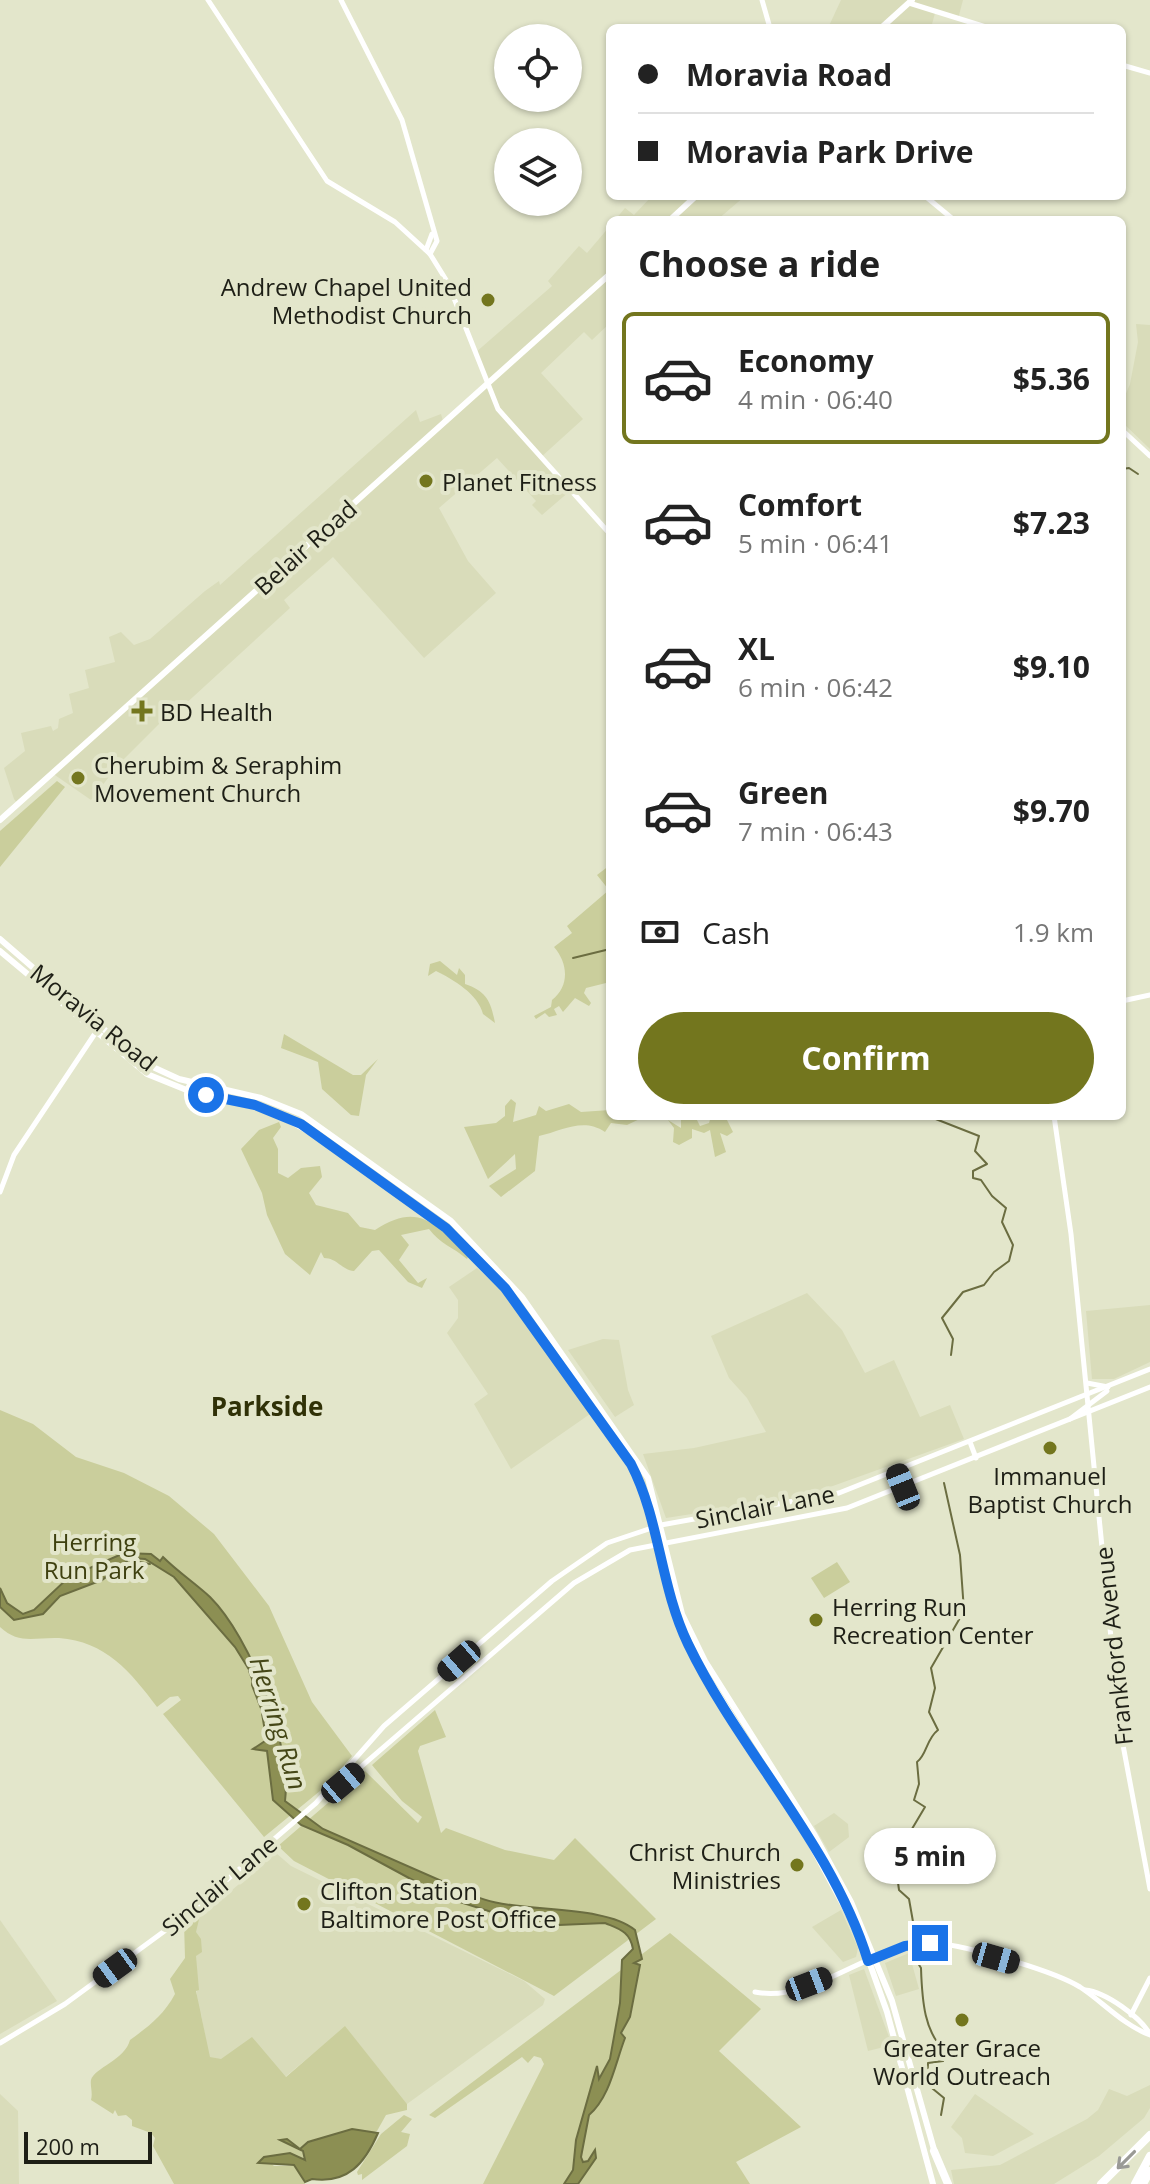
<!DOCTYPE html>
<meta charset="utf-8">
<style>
body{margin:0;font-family:"Open Sans",sans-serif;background:#f6f6f6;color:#222;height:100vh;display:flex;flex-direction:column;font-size:30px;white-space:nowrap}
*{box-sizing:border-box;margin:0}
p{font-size:26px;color:#767676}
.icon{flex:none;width:44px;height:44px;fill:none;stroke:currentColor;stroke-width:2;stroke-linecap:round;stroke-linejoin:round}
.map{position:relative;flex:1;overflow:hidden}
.details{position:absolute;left:606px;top:216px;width:520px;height:904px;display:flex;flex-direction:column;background:#fff;border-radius:12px;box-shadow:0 2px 6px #0004}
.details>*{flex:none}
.guide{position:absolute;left:606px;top:24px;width:520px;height:176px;border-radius:12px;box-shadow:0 2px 6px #0004;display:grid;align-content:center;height:176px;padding:0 32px;background:#fff}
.fabs{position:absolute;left:494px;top:24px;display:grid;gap:16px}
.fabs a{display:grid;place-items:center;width:88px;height:88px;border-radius:50%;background:#fff;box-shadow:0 2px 6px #0004;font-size:40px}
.scale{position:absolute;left:24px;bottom:20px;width:128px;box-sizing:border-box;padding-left:8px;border:4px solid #1e1f16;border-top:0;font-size:22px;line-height:28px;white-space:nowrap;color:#1e1f16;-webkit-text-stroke:6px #e3e6cb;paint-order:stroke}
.end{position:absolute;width:36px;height:36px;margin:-18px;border:10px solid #1a73e8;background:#fff;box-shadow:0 0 0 4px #fff}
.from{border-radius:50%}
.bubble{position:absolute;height:56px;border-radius:28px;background:#fff;box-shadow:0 2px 6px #0004;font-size:26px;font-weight:700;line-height:56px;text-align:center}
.car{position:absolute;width:24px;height:48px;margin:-24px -12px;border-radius:10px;box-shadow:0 0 6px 2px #0007;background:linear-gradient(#222 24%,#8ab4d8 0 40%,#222 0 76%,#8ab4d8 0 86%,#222 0)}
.guide b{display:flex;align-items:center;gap:28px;height:76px;font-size:30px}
.guide b+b{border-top:2px solid #e0e0e0}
.guide i{width:20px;height:20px;background:#222}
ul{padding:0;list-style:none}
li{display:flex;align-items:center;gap:24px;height:132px;margin:0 16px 12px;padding:0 16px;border:4px solid transparent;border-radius:12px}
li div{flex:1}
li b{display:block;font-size:30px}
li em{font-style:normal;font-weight:700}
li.active{border-color:#73761e}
li>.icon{width:72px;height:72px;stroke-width:1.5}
h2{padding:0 32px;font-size:36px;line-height:96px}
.pay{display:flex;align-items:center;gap:20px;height:88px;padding:0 32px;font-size:30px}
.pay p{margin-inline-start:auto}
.button{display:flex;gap:16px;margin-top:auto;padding:16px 32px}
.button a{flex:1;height:92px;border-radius:48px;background:#73761e;color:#fff;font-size:32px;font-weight:700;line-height:92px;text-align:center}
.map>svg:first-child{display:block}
.built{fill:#d9dcba}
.green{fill:#cace9c}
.water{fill:#8c8f53;stroke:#6b6d41;stroke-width:2}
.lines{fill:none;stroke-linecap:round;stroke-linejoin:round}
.stream{stroke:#6b6d41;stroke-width:2}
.secondary{stroke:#fff;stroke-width:5}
.primary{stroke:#fff;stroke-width:6}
.highway{stroke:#fff;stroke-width:8}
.oneway{stroke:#9a9a96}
.route{stroke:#1a73e8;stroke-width:10}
.poi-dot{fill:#73761e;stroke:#e3e6cb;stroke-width:3}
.labels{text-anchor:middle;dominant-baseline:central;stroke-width:8;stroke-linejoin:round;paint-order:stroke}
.poi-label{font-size:24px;fill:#1e1f16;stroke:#e3e6cb;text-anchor:start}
.street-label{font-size:24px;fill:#1e1f16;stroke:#e3e6cb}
.park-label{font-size:24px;fill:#3e400f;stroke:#e3e6cb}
.neighbourhood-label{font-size:26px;font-weight:bold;fill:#303107;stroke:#e3e6cb}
.water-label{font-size:26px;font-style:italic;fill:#454717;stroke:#e3e6cb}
</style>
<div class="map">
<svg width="1150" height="2184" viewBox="0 0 1150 2184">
<rect width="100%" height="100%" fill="#e3e6cb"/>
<!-- built -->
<g class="built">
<path d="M841 0H963L958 19 935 13 931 28H828Z"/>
<path d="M652 196H745L717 220H615L625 208 634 215Z"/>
<path d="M610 226V323L592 340 584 332 541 373 583 419 540 458 570 491 542 515 532 505 536 501 497 458 439 508 468 561 496 593 424 658 333 557 284 600 290 608 182 707 179 704 119 764 91 800 52 773 18 804 14 799 4 768 25 751 21 733 51 726 53 731 58 728 59 719 73 713 69 694 89 688 85 670 115 662 109 637 121 632 134 645 150 639 205 591 219 581 220 585 416 410 420 422 441 414 443 421 487 382 475 353 552 286 548 281 579 246 587 253Z"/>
<path d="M1136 324 1150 325V449L1122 422V403L1130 384 1138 342Z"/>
<path d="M477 1268 501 1290 590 1414 511 1469 474 1404 488 1394 447 1333 458 1318V1300L449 1287Z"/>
<path d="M807 1293 842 1330 865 1373 894 1360 920 1417 950 1405 964 1439 802 1497 666 1518 643 1454 694 1448 766 1432 747 1398 729 1378 711 1336Z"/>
<path d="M1150 1305V1362L1114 1379H1092L1086 1311Z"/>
<path d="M603 1339 619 1340 628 1390 634 1405 615 1417 568 1350Z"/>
<path d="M834 1813 848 1824 849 1837 829 1852 814 1826Z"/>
<path d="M276 1853 291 1866 524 1981 545 1999 543 2005 407 2104 345 2027 285 2077 209 2057 201 2014 198 2013 193 1923Z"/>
<path d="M841 1910 858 1948 856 1957 843 1962 812 1927Z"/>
<path d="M0 1920 57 2001 0 2034Z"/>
<path d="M909 1953 919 1989 896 1996 885 1963Z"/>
<path d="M864 1969 892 2045 868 2051 849 1975Z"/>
<path d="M1150 2085V2108L1144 2118 1099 2156 1054 2184H954L951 2170 1000 2165 1087 2119 1098 2110 1109 2089 1127 2096Z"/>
<path d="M0 2094 18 2111 19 2184H0Z"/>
<path d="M975 2094 1034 2134 993 2156 965 2153 962 2138 951 2127Z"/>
</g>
<!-- green -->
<g class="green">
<path d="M57 781 65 787 0 867V831Z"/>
<path d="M610 865V988L606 983 586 988 584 993 591 1003 589 1006 575 998 563 1012 559 1006 554 1009 557 1015 549 1017 545 1013 536 1019 534 1016 551 1007 552 1000C570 986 568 963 554 947L572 933 567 926 609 890 597 875Z"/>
<path d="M440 961 457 975 459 968 465 975V984C486 991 491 1001 495 1023L483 1014C478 994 454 980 436 971L428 976 430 964Z"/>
<path d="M284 1034 353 1075H361L378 1059 366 1075 359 1116 351 1115 322 1089 318 1062 281 1048Z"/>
<path d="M511 1099 516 1103 513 1122 536 1115 539 1106 546 1111 569 1104 581 1112 610 1110V1116H646L627 1125 611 1123 605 1132C583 1117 562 1131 539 1136L535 1171 501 1197 489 1186 516 1169 515 1154 488 1179 464 1127 496 1123 505 1116V1106Z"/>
<path d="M681 1116H695L700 1126 709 1123 711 1116H725L733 1132 727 1136 720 1133 726 1152 715 1157 710 1130 704 1133 692 1129V1138L679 1145 673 1142 674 1128 668 1120 681 1128Z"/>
<path d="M279 1122 281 1127 273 1138 278 1149V1173L288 1178 301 1168 320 1166 322 1177 309 1193 316 1205 348 1213 360 1227 375 1230C420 1200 436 1226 469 1255L467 1259C453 1247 440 1244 429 1229L401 1235 409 1245 399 1260 418 1283 427 1278 422 1288 408 1282 379 1250 372 1251 354 1271C342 1270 337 1258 324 1258L321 1252 310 1275 285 1254 267 1215 262 1193 241 1149 259 1130Z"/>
<path d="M0 1410 33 1424 76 1457 124 1473 169 1496 214 1534 269 1606 312 1702 352 1756 326 1786 264 1837 163 1714 181 1700 178 1696 170 1697 157 1707C131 1672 105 1641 59 1638 35 1637 19 1645 0 1627Z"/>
<path d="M837 1562 850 1582 824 1598 811 1578Z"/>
<path d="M435 1710 446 1737 420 1746 418 1751 441 1833 446 1828 505 1850 554 1860 575 1838 656 1919 554 1996 294 1861 278 1846 365 1771 418 1823 422 1817 402 1801 372 1765Z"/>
<path d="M201 1911 196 1932 201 1939 202 1952 196 1956 199 1990 196 1991 210 2057 221 2059 252 2037 286 2077 345 2026 407 2104V2110L386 2115 377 2131 370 2134 352 2129 308 2142 300 2149 286 2141 304 2153 305 2161 289 2153 264 2157 274 2166H296L305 2184H174L153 2146 155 2138 151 2133 132 2126V2120L126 2115 118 2116 115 2110 113 2114 91 2100C93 2093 90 2086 91 2080 94 2068 125 2060 130 2040 149 2026 163 2016 175 1994L170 1979 185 1958 184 1923Z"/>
<path d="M670 1933 761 2009 719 2051 801 2127 736 2162 750 2184H483L544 2064 541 2058 534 2056 528 2063 522 2057 435 2118 429 2115Z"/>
<path d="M404 2115 412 2119 401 2132 410 2134 407 2146 362 2180V2174L358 2175 357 2172 381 2134Z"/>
</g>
<!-- water -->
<g class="water">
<path d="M124 1553 151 1554 160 1561 163 1557C178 1572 195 1583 210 1597 251 1638 292 1744 285 1801L323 1829 462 1890 464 1887C487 1918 598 1899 635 1930L642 1959 634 1963 640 1965 630 2017 621 2033 625 2038C615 2064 610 2097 589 2115L581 2157 583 2162 588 2161 595 2150 596 2158 578 2184H564L573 2170 576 2140 597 2066 599 2079 610 2059 620 2003 622 1960 633 1949C630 1931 619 1929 605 1923L536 1926 444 1897 348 1845 301 1825 273 1800 267 1751 253 1749 265 1741 267 1724 252 1685 253 1676 235 1647 174 1577 145 1559 131 1558 102 1580 60 1596 43 1614 14 1620 0 1607V1588L7 1603 23 1614 34 1610 69 1577Z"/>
<path d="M352 2129 378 2133C365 2163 348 2184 312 2179L305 2182 294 2165 258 2163 264 2157 290 2153 305 2160 303 2151 280 2140 287 2139 300 2149 308 2142Z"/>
</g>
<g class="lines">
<!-- stream -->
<g class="stream">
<path d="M1122 469 1129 468 1138 474"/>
<path d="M573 958 610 949"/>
<path d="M928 1116 979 1136 975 1151 987 1164 973 1171V1178L981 1180 992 1196 1006 1208 1002 1222 1013 1245 1009 1261 994 1272 984 1285 963 1292 942 1318 953 1339 951 1355"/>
<path d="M129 1560 150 1564"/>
<path d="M249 1671 255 1687"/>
<path d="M262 1713 266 1738"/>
<path d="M915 1933 909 1899 899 1890 897 1875 911 1867 906 1839 925 1807 914 1800 919 1784 917 1762C927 1755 926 1739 938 1730L929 1712 935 1688 931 1668 964 1611 960 1555 944 1483"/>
<path d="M918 1949 916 1960 921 1968C922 1999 924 2035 947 2052L943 2061 928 2063 927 2084 944 2098 941 2115"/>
</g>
<!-- secondary -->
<g class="secondary">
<path d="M208 0 327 181 395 222 430 254 448 283 498 409 610 534"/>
<path d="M341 0 402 120 437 241 430 254"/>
<path d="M762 0 770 28"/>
<path d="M909 3 989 28"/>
<path d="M1122 65 1150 73"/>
<path d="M925 196 954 220"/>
<path d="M426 250 432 234"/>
<path d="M1122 430 1150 456"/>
<path d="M1122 1001 1150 995"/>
<path d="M1054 1116 1071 1234 1120 1729 1150 1889"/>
<path d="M0 1192 14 1155 98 1029"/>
<path d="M1087 1383 1108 1387"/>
<path d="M1070 1419 1107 1391"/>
<path d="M970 1442 976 1458"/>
<path d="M897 1472 903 1487"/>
<path d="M327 1796 574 1583 630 1550 847 1508 1150 1387"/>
<path d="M1085 1990C1106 1992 1140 2017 1150 2034"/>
<path d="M755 1992C813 2003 866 1948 923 1943 952 1940 1054 1971 1080 1987 1103 2002 1123 2025 1150 2035"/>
<path d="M1131 2015 1150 1978"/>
<path d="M0 2043 65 2004 185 1916 316 1803 384 1726 552 1581 607 1543 661 1525 839 1493 1150 1369"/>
</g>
<!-- primary -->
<g class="primary">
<path d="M881 28 912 0"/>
<path d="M670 220 696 196"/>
<path d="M0 820 610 274"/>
<path d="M0 939 128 1050 155 1068 179 1079 261 1098 301 1114 451 1221 522 1297 648 1478 682 1614 705 1661 814 1834 851 1902 892 2001 935 2153"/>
<path d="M0 951 147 1074 189 1091 272 1111 329 1143 446 1228 480 1260 520 1308 632 1466 646 1499 669 1596 688 1645 809 1841 860 1936 887 2012 933 2184"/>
</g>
<!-- highway -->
<g class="highway">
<path d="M934 2151 948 2184"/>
<path d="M1101 2184 1150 2135"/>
<path d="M1135 2184 1150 2156"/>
<path d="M1143 2184 1150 2171"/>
</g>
</g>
<!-- one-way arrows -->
<defs><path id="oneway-shaft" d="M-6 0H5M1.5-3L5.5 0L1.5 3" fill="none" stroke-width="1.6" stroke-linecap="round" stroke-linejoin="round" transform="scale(2)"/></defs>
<use class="oneway" href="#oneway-shaft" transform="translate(1126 2160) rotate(135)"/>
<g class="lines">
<!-- route -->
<path class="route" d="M206 1095 255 1105 301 1124 446 1228 505 1288 631 1464C660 1520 660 1586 688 1644 740 1752 832 1844 868 1961L905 1946 930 1943"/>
</g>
<!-- markers -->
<g class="poi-dot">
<circle cx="488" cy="300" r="8"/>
<circle cx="426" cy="481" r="8"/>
<path d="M138 699h8v8h8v8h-8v8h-8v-8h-8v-8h8z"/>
<circle cx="78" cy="778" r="8"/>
<circle cx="1050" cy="1448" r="8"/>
<circle cx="816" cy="1620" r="8"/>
<circle cx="797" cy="1865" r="8"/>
<circle cx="304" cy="1904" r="8"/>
<circle cx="962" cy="2020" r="8"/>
</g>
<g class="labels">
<!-- poi labels -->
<g class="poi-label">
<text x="472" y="286" text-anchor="end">Andrew Chapel United<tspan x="472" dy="28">Methodist Church</tspan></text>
<text x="442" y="481">Planet Fitness</text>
<text x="160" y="711">BD Health</text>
<text x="94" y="764">Cherubim &amp; Seraphim<tspan x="94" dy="28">Movement Church</tspan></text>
<text x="1050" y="1475" text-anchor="middle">Immanuel<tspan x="1050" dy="28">Baptist Church</tspan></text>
<text x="832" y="1606">Herring Run<tspan x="832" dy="28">Recreation Center</tspan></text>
<text x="781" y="1851" text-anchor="end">Christ Church<tspan x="781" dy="28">Ministries</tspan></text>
<text x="320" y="1890">Clifton Station<tspan x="320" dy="28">Baltimore Post Office</tspan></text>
<text x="962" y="2047" text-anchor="middle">Greater Grace<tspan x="962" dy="28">World Outreach</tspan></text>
</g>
<!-- street labels -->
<g class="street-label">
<text transform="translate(305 547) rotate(-42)">Belair Road</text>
<text transform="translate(94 1017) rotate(39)">Moravia Road</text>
<text transform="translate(765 1506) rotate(-11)">Sinclair Lane</text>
<text transform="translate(1113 1646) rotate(-96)">Frankford Avenue</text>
<text transform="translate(219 1885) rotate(-40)">Sinclair Lane</text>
</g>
<!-- park labels -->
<g class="park-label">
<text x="94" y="1541">Herring<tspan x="94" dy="28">Run Park</tspan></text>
</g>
<!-- neighbourhood labels -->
<g class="neighbourhood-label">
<text x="267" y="1406">Parkside</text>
</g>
<!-- water labels -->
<g class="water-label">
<text transform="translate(279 1723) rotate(73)">Herring Run</text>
</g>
</g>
</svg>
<div class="fabs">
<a><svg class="icon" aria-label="locate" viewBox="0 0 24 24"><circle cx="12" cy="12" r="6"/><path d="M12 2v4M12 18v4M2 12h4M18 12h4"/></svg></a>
<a><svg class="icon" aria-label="layers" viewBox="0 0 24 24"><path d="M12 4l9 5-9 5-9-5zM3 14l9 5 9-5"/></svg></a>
</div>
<div class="scale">200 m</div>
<i class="end from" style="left:206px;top:1095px"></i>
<i class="end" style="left:930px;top:1943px"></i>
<div class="bubble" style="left:864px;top:1828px;width:132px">5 min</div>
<i class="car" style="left:903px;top:1487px;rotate:338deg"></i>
<i class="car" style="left:459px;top:1661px;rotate:229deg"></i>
<i class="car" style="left:343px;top:1783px;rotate:50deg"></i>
<i class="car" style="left:996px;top:1958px;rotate:106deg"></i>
<i class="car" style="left:115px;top:1968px;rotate:234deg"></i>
<i class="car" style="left:809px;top:1984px;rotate:69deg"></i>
<div class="guide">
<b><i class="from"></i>Moravia Road</b>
<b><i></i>Moravia Park Drive</b>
</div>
<section class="details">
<h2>Choose a ride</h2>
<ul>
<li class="active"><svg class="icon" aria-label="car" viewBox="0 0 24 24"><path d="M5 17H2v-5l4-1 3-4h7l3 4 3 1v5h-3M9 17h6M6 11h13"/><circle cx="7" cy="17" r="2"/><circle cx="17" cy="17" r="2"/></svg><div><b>Economy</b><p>4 min · 06:40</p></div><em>$5.36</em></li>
<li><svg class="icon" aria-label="car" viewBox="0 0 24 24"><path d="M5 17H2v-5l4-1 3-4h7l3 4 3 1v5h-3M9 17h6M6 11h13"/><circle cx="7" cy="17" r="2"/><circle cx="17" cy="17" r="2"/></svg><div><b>Comfort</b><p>5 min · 06:41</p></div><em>$7.23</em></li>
<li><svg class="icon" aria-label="car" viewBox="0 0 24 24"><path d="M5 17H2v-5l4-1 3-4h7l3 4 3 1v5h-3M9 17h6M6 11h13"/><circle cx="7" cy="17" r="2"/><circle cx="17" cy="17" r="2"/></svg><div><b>XL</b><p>6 min · 06:42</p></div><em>$9.10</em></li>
<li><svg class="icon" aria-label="car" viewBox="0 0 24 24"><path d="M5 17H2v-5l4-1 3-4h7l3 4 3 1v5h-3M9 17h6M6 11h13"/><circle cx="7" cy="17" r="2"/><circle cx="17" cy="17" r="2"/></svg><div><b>Green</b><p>7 min · 06:43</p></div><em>$9.70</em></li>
</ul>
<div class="pay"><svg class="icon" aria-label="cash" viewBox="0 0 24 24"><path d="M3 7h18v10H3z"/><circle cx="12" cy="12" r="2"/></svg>Cash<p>1.9 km</p></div>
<div class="button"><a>Confirm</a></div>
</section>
</div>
